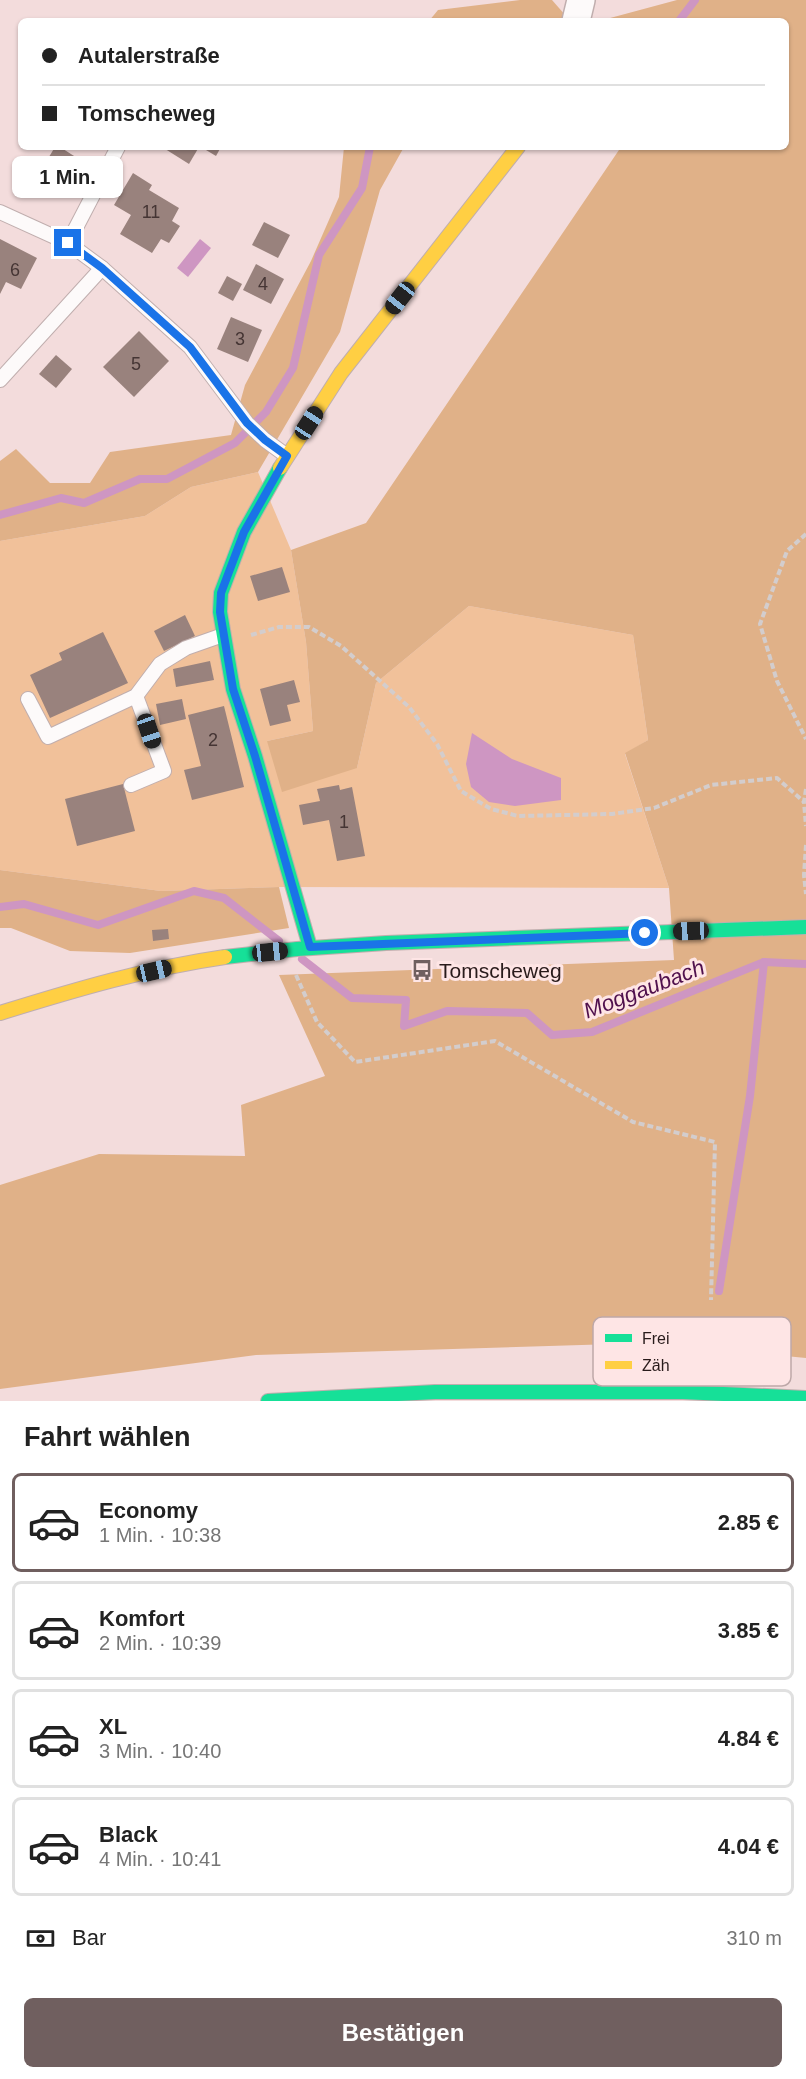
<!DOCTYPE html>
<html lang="de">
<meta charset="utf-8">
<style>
body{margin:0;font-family:Arial,sans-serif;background:#f6f6f6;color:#222;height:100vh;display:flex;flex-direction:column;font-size:22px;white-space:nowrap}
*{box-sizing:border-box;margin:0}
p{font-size:20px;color:#767676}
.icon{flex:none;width:33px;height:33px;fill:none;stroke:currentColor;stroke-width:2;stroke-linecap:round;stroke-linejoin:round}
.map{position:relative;height:1401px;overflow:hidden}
.drawer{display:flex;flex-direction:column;background:#fff;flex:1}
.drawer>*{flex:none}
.top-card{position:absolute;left:18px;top:18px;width:771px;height:132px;border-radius:9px;box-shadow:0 2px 4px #0004;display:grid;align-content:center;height:132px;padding:0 24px;background:#fff}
.end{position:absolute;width:27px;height:27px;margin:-14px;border:8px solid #1a73e8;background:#fff;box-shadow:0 0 0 3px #fff}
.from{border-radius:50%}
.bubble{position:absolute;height:42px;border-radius:9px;background:#fff;box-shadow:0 2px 4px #0004;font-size:20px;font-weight:700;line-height:42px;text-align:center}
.car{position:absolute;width:18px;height:36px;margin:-18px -9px;border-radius:8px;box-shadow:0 0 4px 2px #0007;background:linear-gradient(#222 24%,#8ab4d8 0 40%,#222 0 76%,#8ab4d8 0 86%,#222 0)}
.top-card b{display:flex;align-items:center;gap:21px;height:57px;font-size:22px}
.top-card b+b{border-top:2px solid #e0e0e0}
.top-card i{width:15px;height:15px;background:#222}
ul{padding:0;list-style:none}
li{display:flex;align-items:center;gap:18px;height:99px;margin:0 12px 9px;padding:0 12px;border:3px solid #e0e0e0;border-radius:9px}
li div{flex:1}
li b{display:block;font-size:22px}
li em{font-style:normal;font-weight:700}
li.current{border-color:#705f5f}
li>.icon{width:54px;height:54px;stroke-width:1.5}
h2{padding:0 24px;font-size:27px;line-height:72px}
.pay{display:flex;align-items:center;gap:15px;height:66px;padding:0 24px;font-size:22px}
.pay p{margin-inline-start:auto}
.primary-button{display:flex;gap:12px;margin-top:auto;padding:12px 24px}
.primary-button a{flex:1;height:69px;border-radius:9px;background:#705f5f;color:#fff;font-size:24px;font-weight:700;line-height:69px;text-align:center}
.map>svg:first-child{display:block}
.green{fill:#f1c19a}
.forest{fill:#e0b188}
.water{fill:#ce96c2}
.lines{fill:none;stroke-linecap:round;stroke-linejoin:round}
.stream{stroke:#ce96c2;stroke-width:8}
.building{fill:#99827d}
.lane-casing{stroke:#c0aeae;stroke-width:16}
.street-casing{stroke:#c0aeae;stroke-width:30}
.fast-casing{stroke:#c0aeae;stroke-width:16}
.slow-casing{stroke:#c0aeae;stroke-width:16}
.path{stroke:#d3cdcd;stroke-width:4;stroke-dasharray:6 3;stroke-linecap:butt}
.lane{stroke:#fdfafa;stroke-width:14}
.street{stroke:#fdfafa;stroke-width:27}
.fast{stroke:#16e098;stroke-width:14}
.slow{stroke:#ffcf43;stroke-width:14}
.route{stroke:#1a73e8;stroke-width:8}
.labels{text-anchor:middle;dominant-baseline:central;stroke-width:6;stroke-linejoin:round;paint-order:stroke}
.number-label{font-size:18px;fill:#453534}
.poi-label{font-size:21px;fill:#291b1b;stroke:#fee5e5;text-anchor:start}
.water-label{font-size:22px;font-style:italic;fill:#50104d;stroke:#fee5e5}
.key{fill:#fee5e5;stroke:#bea8a8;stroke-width:1.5}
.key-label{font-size:16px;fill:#291b1b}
</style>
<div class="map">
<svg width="806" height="1401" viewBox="0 0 806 1401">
<rect width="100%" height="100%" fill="#f3dcdc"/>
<!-- green -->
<path class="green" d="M258 472 291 550 306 642 313 731 267 741 357 768 376 683 469 606 633 635 648 740 625 754 669 888 279 887 161 891 0 870V541L145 516 191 487Z"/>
<!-- forest -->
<g class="forest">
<path d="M520 0H552L566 16 565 21H429L438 10Z"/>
<path d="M677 0H806V1358L647 1343 256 1355 0 1389V1185L99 1154 245 1156 241 1105 325 1076 279 975 674 960 669 888 625 753 648 740 633 635 469 606 376 683 357 768 282 792 267 741 313 731 306 642 291 550 366 523 621 147H786V21H599Z"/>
<path d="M344 147H404L380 190 340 332 258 472 191 487 145 516 0 541V461L16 449 50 483H90L110 452 231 435 245 385 311 261 339 197Z"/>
<path d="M0 870 161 891 279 887 289 928 130 953 70 951 11 928H0Z"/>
</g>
<!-- water -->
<g class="water">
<path d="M200 239 211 248 188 277 177 268Z"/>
<path d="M472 733 512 759 561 778V800L515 806 489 802 471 787 466 764Z"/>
</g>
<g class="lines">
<!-- stream -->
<g class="stream">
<path d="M679 21 695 0"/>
<path d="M0 515 61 498 84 503 140 479H167L235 443 266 412 293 368 319 255 362 188 370 147"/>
<path d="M0 907 24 904 98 925 194 891 224 898 279 941"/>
<path d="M302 959 352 998 406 1000 404 1026 447 1011 527 1013 552 1035 592 1032 764 962 806 964"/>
<path d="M719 1291 750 1096 764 962"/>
</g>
</g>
<!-- building -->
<g class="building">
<path d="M55 147H60L85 163 69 188 41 170Z"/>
<path d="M162 147H199L189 164Z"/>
<path d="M201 147H221L216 156Z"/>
<path d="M133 173 152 185 149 190 179 208 172 221 180 226 169 243 161 239 152 253 120 234 131 215 114 205Z"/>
<path d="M264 222 290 235 278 258 252 245Z"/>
<path d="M0 239 37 258 21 289 6 282 0 294Z"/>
<path d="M256 264 284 279 271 304 243 290Z"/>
<path d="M227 276 242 284 233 301 218 293Z"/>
<path d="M231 317 262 330 248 362 217 349Z"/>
<path d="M139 331 169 361 134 397 103 367Z"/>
<path d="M56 355 72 369 56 388 39 374Z"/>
<path d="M282 567 290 592 258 601 250 576Z"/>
<path d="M185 615 195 636 164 651 154 631Z"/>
<path d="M103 632 128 683 50 718 30 675 62 660 59 653Z"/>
<path d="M210 661 214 680 176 687 173 669Z"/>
<path d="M294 680 300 702 287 705 291 721 270 726 260 689Z"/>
<path d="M182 699 186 719 160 725 156 704Z"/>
<path d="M224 706 244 787 192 800 184 770 201 766 188 715Z"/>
<path d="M123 784 135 831 77 846 65 799Z"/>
<path d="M339 785 340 790 352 787 365 856 337 861 329 820 303 825 299 805 320 801 317 789Z"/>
<path d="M168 929 169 939 153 941 152 930Z"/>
</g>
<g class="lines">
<defs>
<g id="lane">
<path d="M0 212 68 243 102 268 190 347 247 423 265 440 287 456"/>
<path d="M68 243 118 147"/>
<path d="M0 380 102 268"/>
<path d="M28 699 48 737 136 696 160 664 186 648 223 635"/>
<path d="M131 785 164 771 136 696"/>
</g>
<path id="street" d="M576 21 581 0"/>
<g id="fast">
<path d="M280 468 244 532 221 593 220 612 233 689 255 756 310 947"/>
<path d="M225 957 297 949 386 943 806 927"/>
<path d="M268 1401 435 1392H683L806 1398"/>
</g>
<g id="slow">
<path d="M280 468 341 373 518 147"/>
<path d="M0 1013C74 990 148 968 225 957"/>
</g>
</defs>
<!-- lane casing -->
<use href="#lane" class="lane-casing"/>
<!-- street casing -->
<use href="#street" class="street-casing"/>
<!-- fast casing -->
<use href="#fast" class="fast-casing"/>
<!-- slow casing -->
<use href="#slow" class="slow-casing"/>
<!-- path -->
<g class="path">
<path d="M806 534 787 551 760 624 777 681 806 739"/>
<path d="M251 635 279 627H309L341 646 409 707 437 744 461 791 491 809 518 816 612 814 654 808 711 785 777 778 804 802"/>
<path d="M806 789 804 802 806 826"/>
<path d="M806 845 804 875 806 894"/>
<path d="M296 975 317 1022 355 1062 495 1041 633 1122 715 1142 711 1300"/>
</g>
<!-- lane -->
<use href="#lane" class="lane"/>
<!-- street -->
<use href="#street" class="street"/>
<!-- fast -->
<use href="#fast" class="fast"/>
<!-- slow -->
<use href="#slow" class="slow"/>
</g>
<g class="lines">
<!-- route -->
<path class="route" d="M68 243 102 268 190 347 247 423 265 440 287 456 244 532 221 593 220 612 233 689 255 756 310 947 645 933"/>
</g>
<!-- icons -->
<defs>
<symbol id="bus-bare" viewBox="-9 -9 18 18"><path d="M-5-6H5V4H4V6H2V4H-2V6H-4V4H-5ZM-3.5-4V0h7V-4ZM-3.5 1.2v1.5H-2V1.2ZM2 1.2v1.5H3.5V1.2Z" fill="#705f5f" stroke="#fee5e5" stroke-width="2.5" paint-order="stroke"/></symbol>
</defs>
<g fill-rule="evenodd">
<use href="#bus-bare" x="407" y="955" width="30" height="30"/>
</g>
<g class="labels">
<!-- number labels -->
<g class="number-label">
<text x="151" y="212">11</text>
<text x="15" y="270">6</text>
<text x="263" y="284">4</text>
<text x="240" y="339">3</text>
<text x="136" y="364">5</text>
<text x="213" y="740">2</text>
<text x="344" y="822">1</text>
</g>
<!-- poi labels -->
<g class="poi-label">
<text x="439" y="970">Tomscheweg</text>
</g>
<!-- water labels -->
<g class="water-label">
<text transform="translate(644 989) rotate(-21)">Moggaubach</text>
</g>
</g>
<!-- legend -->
<rect x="593" y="1317" width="198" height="69" rx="9" class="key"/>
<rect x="605" y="1334" width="27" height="8" fill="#16e098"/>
<rect x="605" y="1361" width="27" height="8" fill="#ffcf43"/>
<g class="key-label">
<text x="642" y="1344">Frei</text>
<text x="642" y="1371">Zäh</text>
</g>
</svg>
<i class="end from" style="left:645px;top:933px"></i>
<i class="end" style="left:68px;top:243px"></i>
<div class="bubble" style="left:12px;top:156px;width:111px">1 Min.</div>
<i class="car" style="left:400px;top:298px;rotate:218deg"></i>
<i class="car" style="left:309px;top:423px;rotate:33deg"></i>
<i class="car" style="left:149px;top:731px;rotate:161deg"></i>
<i class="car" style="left:691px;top:931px;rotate:268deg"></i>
<i class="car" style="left:270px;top:952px;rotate:84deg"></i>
<i class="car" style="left:154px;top:971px;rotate:77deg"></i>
<div class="top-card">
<b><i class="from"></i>Autalerstraße</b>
<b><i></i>Tomscheweg</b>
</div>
</div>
<section class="drawer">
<h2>Fahrt wählen</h2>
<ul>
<li class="current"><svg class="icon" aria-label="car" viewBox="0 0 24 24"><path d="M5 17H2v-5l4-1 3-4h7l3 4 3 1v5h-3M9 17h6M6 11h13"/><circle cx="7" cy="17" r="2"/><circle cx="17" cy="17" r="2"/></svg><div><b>Economy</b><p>1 Min. · 10:38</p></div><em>2.85 €</em></li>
<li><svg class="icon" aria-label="car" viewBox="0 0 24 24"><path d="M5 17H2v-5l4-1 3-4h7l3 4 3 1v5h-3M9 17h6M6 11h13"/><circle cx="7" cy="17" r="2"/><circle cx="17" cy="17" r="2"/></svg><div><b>Komfort</b><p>2 Min. · 10:39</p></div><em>3.85 €</em></li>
<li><svg class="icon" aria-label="car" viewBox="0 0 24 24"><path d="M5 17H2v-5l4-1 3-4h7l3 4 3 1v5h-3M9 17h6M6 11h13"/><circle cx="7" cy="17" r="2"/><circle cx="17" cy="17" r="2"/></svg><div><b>XL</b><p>3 Min. · 10:40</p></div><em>4.84 €</em></li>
<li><svg class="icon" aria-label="car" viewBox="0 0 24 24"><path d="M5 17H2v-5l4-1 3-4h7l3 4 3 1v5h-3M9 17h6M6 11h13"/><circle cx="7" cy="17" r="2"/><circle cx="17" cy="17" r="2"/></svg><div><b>Black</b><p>4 Min. · 10:41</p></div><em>4.04 €</em></li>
</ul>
<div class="pay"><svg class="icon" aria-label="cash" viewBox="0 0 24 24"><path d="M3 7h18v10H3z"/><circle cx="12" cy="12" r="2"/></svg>Bar<p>310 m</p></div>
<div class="primary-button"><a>Bestätigen</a></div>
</section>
